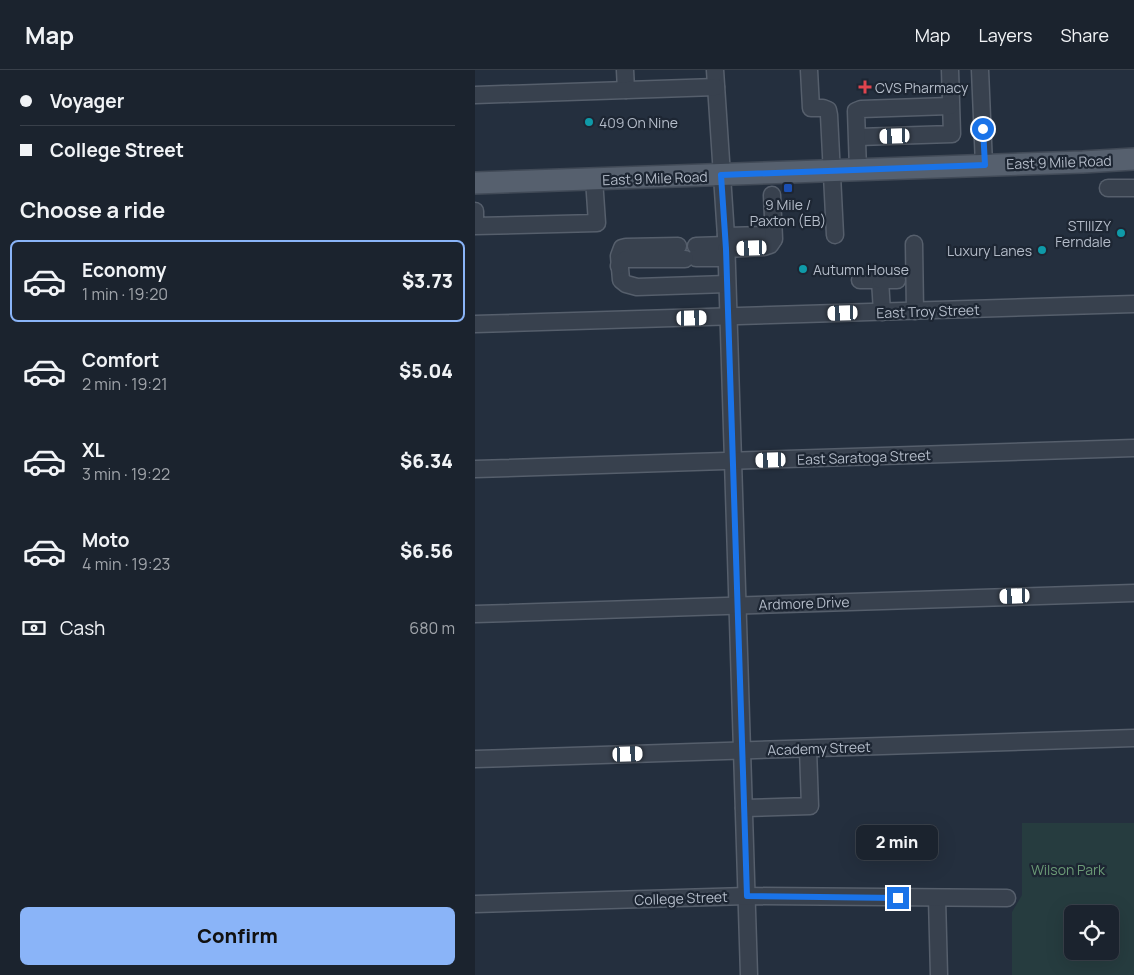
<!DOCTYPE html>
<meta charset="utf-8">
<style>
body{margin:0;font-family:Manrope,sans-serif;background:#282f3a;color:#f1f3f6;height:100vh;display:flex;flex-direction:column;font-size:19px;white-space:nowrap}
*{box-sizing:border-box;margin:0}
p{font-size:16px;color:#a0a4aa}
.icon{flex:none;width:28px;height:28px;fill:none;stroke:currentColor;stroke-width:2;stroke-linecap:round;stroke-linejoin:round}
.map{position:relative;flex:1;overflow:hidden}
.details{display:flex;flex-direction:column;background:#1b232e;width:475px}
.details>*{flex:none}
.hud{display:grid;align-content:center;height:110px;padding:0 20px;background:#1b232e}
.fabs{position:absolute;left:589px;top:835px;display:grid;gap:10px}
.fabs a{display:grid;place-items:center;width:55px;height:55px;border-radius:8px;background:#1b232e;box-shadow:0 5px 20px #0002,0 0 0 1px #39404a;font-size:25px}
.end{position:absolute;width:22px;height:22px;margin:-11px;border:6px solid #1a73e8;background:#fff;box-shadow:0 0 0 2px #fff}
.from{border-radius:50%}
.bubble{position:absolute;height:35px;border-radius:8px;background:#1b232e;box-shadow:0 5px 20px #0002,0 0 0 1px #39404a;font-size:16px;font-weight:800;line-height:35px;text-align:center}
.car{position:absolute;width:15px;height:30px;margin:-15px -8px;border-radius:6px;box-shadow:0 0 4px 1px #0007;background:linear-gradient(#fff 24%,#345 0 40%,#fff 0 76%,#345 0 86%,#fff 0)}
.hud b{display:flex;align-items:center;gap:18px;height:48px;font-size:19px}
.hud b+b{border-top:1px solid #39404a}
.hud i{width:12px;height:12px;background:#f1f3f6}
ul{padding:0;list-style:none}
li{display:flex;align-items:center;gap:15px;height:82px;margin:0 10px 8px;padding:0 10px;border:2px solid transparent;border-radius:8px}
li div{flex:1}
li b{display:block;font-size:19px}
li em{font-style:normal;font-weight:800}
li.selected{border-color:#8ab4f8}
li>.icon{width:45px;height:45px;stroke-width:1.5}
h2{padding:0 20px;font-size:22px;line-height:60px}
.pay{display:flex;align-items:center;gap:12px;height:55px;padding:0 20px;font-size:19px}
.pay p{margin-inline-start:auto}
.primary-button{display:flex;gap:10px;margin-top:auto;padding:10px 20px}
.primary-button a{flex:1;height:58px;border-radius:8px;background:#8ab4f8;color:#111;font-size:20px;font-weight:800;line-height:58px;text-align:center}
header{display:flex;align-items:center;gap:30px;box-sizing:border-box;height:70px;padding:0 25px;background:#1b232e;border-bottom:1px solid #39404a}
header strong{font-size:24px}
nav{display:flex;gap:28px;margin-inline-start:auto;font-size:18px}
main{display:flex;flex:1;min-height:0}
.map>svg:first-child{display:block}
.green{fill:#263c3f;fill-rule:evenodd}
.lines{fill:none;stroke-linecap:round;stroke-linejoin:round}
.minor-casing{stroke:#565f6c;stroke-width:19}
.major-casing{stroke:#414a57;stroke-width:24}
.minor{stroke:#38414e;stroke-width:16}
.major{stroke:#56606e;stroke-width:21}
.route{stroke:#1a73e8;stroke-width:6}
.health-dot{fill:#e0444e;stroke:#1d2633;stroke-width:2}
.culture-dot{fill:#0f9aa8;stroke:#1d2633;stroke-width:2}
.transit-dot{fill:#1a4fb4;stroke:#1d2633;stroke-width:2}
.labels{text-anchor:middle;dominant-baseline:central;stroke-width:4.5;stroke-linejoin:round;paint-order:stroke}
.poi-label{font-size:14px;fill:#b4bcc9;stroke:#1d2633;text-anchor:start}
.street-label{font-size:14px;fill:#b4bcc9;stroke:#1d2633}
.park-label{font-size:14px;fill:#6b9a76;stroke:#1d2633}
</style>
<header>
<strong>Map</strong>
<nav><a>Map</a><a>Layers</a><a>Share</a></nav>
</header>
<main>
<section class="details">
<div class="hud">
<b><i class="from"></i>Voyager</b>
<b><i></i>College Street</b>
</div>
<h2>Choose a ride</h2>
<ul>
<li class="selected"><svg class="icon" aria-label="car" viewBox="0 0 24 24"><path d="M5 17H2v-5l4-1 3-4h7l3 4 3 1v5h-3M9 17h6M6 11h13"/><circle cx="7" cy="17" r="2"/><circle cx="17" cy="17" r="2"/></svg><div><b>Economy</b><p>1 min · 19:20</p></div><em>$3.73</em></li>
<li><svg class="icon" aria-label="car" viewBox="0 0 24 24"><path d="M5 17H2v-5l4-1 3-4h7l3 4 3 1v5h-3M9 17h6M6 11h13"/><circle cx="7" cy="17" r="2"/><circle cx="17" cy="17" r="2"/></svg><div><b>Comfort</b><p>2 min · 19:21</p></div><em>$5.04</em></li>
<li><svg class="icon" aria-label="car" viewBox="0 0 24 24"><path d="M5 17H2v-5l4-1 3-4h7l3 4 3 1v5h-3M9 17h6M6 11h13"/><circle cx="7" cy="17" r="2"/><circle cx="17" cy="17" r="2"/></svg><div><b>XL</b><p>3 min · 19:22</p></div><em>$6.34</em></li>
<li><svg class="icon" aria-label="car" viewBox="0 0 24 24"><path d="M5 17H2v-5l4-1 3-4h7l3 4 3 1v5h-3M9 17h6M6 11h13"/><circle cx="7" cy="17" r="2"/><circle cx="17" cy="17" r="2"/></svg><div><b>Moto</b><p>4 min · 19:23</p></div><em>$6.56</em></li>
</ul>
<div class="pay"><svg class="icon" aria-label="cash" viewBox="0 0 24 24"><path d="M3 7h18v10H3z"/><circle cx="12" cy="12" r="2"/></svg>Cash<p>680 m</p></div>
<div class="primary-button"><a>Confirm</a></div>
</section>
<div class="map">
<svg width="659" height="905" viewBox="0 0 659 905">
<rect width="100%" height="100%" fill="#242f3e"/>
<!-- green -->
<path class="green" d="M547 753H659V905H537V842L547 825ZM598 844H635V881H598Z"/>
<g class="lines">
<defs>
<g id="minor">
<path d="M150 0 151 20"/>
<path d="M240 0 251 166 274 905"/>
<path d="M334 0 336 38H348L353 40 354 45 360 165"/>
<path d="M505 0 509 95"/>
<path d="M0 25 241 17"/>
<path d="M383 67 477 64 475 0"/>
<path d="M383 100 381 41 386 39 475 36"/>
<path d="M633 118H659"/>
<path d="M0 141V156L122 153 119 109"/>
<path d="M251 166 293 165 298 170"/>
<path d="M439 174 440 241"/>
<path d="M203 176 151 177 147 178 144 186 146 210 151 214 162 217 252 214"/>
<path d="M221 176 251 175"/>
<path d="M251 179 289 177 295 175 299 169 297 125"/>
<path d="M221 188H251"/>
<path d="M144 196 146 192 151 189H210"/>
<path d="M385 210H405L407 242"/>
<path d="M405 210H422"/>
<path d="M0 254 659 234"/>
<path d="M0 399 659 378"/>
<path d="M0 544 659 523"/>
<path d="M0 689 659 668"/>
<path d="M269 738 335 736 333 679"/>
<path d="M462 828 464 905"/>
<path d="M0 834 272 826 532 828"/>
</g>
<path id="major" d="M0 113 608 92 659 89"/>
</defs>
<!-- minor casing -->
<use href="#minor" class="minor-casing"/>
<!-- major casing -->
<use href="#major" class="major-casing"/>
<!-- minor -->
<use href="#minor" class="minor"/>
<!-- major -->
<use href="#major" class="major"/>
</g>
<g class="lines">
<!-- route -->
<path class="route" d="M423 828 272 826 251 179 246 105 510 95 508 59"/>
</g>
<!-- markers -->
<path class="health-dot" d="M387.5 9.5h5v5h5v5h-5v5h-5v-5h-5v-5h5z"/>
<g class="culture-dot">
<circle cx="114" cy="52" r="5"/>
<circle cx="646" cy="163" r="5"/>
<circle cx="567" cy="180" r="5"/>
<circle cx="328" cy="199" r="5"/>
</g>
<rect class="transit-dot" x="308" y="113" width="10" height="10" rx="2.5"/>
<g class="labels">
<!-- poi labels -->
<g class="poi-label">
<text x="400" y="17">CVS Pharmacy</text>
<text x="124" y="52">409 On Nine</text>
<text x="313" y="134" text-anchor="middle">9 Mile /<tspan x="313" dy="16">Paxton (EB)</tspan></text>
<text x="636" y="155" text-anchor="end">STIIIZY<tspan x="636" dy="16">Ferndale</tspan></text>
<text x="557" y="180" text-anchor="end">Luxury Lanes</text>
<text x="338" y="199">Autumn House</text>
</g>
<!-- street labels -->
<g class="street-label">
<text transform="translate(584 92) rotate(-2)">East 9 Mile Road</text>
<text transform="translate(180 108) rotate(-2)">East 9 Mile Road</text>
<text transform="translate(453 241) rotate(-2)">East Troy Street</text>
<text transform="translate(389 387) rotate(-2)">East Saratoga Street</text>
<text transform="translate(329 533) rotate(-2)">Ardmore Drive</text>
<text transform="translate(344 678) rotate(-2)">Academy Street</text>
<text transform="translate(206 828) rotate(-2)">College Street</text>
</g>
<!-- park labels -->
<g class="park-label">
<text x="593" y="799">Wilson Park</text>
</g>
</g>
</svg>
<div class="fabs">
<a><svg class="icon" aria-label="locate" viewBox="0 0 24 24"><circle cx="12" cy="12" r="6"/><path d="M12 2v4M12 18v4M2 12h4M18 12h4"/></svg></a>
</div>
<i class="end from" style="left:508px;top:59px"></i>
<i class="end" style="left:423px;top:828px"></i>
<div class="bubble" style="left:381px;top:755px;width:82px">2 min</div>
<i class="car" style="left:420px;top:66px;rotate:268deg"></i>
<i class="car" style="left:277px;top:178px;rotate:268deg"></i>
<i class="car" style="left:368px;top:243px;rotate:268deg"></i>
<i class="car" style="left:217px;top:248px;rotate:89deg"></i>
<i class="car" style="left:296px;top:390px;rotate:268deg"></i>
<i class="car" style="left:540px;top:526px;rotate:268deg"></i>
<i class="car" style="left:153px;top:684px;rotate:88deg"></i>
</div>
</main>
